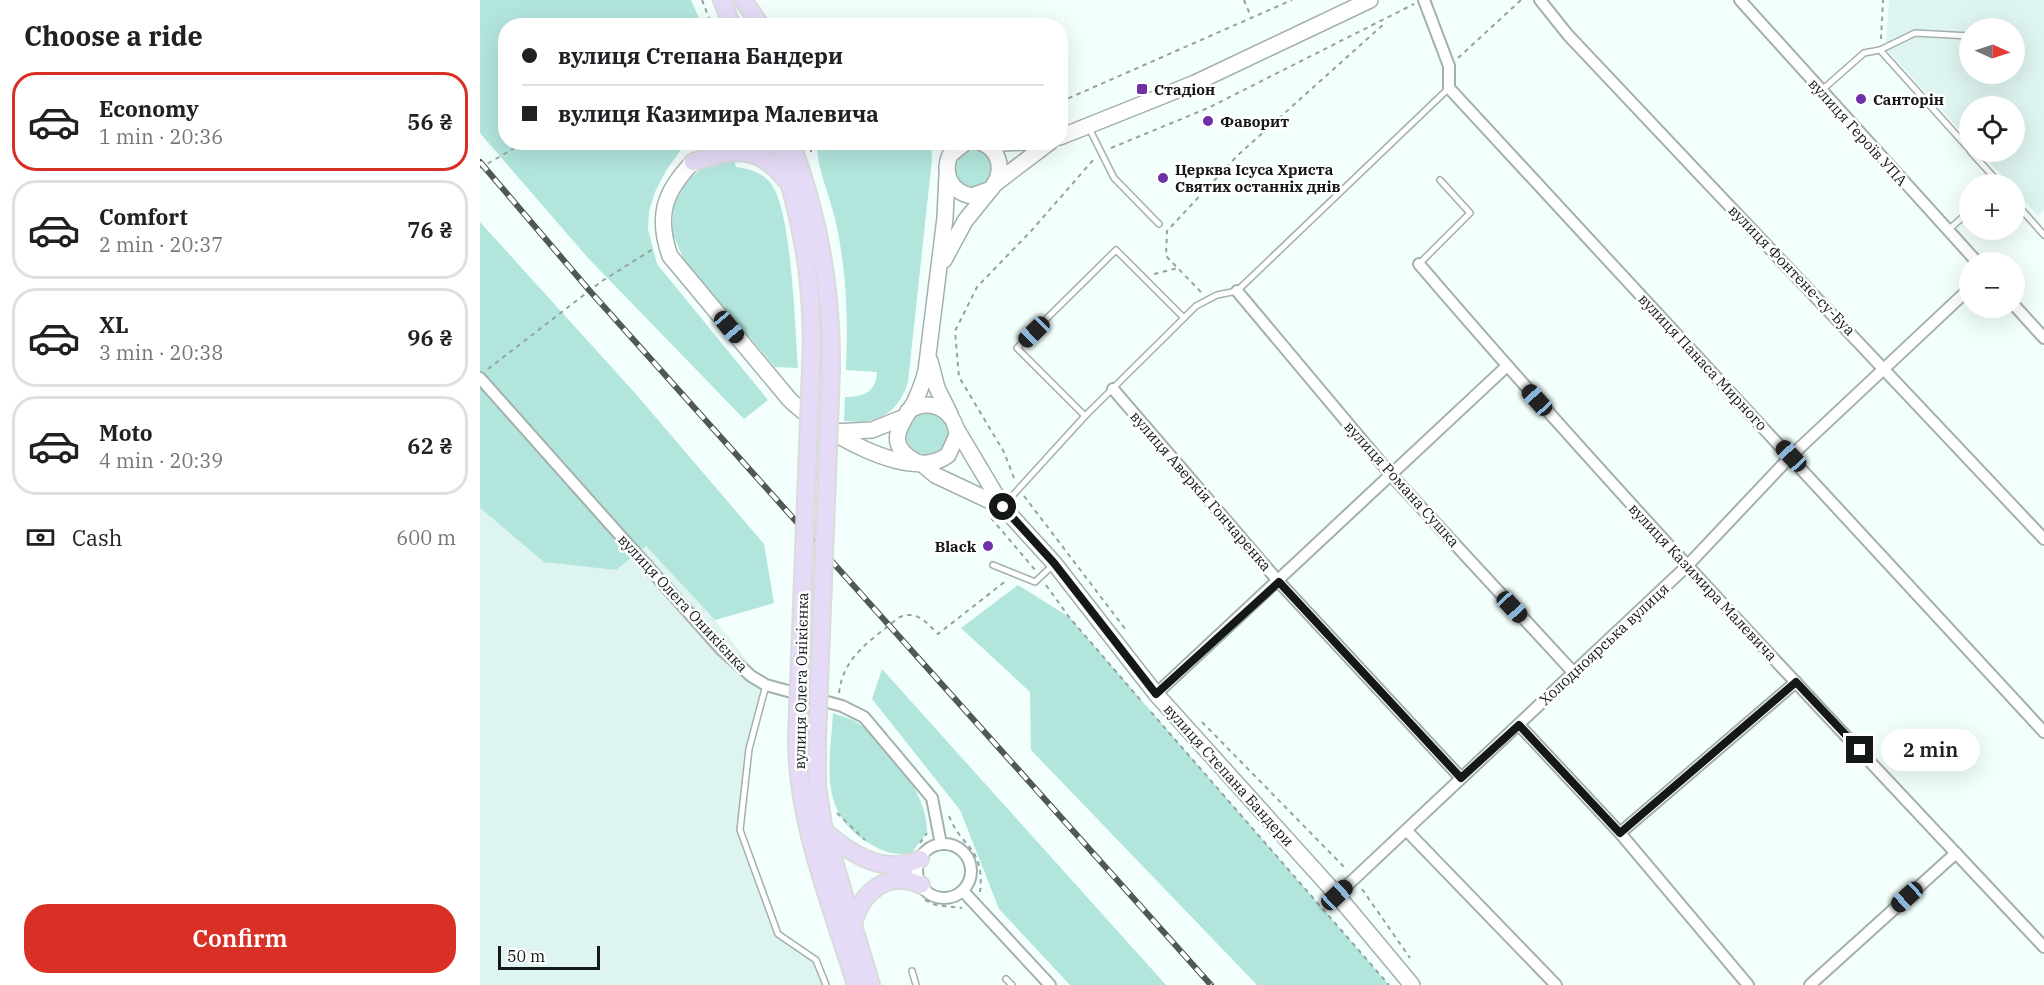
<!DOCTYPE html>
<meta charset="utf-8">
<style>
body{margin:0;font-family:"IBM Plex Serif",serif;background:#f6f6f6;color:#202124;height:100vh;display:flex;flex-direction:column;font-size:22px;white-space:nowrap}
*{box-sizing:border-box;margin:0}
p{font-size:20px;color:#757577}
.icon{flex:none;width:33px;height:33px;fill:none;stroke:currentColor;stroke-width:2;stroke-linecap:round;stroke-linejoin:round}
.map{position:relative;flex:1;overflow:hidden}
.drawer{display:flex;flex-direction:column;background:#fff;width:480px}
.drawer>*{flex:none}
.hud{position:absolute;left:18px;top:18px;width:570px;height:132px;border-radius:24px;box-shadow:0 6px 24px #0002;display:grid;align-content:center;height:132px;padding:0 24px;background:#fff}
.needle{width:39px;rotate:93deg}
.fabs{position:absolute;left:1479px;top:18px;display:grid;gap:12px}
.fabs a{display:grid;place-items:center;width:66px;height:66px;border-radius:50%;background:#fff;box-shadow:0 6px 24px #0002;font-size:30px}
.scale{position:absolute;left:18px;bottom:15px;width:102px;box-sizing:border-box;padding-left:6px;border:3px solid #141818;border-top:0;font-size:16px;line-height:21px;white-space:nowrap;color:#141818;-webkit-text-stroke:4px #fff;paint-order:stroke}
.end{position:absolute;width:27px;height:27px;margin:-14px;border:8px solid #141818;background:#fff;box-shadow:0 0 0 3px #fff}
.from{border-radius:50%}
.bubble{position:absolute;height:42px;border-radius:21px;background:#fff;box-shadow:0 6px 24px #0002;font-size:20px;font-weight:600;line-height:42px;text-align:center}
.car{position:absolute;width:18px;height:36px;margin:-18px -9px;border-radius:8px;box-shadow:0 0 4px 2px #0007;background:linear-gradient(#222 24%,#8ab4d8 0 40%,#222 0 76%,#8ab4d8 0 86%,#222 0)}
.hud b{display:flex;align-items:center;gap:21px;height:57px;font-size:22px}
.hud b+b{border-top:2px solid #e0e0e0}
.hud i{width:15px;height:15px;background:#202124}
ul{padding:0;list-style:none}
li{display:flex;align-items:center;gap:18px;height:99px;margin:0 12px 9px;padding:0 12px;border:3px solid #e0e0e0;border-radius:24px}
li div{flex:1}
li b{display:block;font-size:22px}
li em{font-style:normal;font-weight:600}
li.current{border-color:#d93025}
li>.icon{width:54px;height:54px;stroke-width:1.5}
h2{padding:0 24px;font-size:27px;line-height:72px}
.pay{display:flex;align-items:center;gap:15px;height:66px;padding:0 24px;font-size:22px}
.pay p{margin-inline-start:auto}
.primary-button{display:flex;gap:12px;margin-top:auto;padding:12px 24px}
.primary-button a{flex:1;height:69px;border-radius:24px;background:#d93025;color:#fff;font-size:24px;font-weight:600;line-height:69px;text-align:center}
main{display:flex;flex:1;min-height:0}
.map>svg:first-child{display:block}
.built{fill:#def4f0;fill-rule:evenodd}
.green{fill:#b2e6dd}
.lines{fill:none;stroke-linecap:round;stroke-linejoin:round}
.lane-casing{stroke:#a4b0ae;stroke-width:8}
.street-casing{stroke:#a4b0ae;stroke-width:14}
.secondary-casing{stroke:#a4b0ae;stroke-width:18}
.primary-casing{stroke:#d9dada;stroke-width:20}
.path{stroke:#97a19f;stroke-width:2;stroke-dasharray:4.5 4.5;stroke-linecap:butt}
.lane{stroke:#fff;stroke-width:5}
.street{stroke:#fff;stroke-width:10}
.secondary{stroke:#fff;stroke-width:15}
.primary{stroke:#e6dbf6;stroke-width:16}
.rail-casing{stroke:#505756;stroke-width:6}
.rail{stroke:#fff;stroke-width:4;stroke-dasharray:11;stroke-linecap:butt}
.primary-bridge-casing{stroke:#d9dada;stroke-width:20;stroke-linecap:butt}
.primary-bridge{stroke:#e6dbf6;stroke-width:16}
.route{stroke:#141818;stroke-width:8}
.poi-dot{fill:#6e30a5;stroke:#fff;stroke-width:2}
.labels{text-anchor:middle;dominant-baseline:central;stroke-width:5;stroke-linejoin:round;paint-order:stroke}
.poi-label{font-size:15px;font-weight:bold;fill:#141818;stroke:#fff;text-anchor:start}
.street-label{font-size:15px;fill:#141818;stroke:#fff}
</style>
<main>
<section class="drawer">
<h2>Choose a ride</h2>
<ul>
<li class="current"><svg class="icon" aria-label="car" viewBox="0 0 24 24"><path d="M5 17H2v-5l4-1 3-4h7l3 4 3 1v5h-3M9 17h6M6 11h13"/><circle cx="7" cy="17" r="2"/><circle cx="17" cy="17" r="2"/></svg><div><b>Economy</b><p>1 min · 20:36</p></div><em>56 ₴</em></li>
<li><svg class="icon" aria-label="car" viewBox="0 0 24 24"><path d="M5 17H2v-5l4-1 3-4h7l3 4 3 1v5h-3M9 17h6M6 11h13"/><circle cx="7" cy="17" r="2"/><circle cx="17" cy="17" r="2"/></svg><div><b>Comfort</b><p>2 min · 20:37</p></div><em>76 ₴</em></li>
<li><svg class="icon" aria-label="car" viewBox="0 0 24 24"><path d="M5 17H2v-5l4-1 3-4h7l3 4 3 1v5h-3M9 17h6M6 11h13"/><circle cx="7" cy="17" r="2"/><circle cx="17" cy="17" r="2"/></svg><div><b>XL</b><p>3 min · 20:38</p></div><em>96 ₴</em></li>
<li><svg class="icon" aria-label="car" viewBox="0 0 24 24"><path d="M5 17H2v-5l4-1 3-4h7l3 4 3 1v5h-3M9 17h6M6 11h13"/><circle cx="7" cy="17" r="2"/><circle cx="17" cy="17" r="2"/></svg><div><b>Moto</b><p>4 min · 20:39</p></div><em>62 ₴</em></li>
</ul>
<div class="pay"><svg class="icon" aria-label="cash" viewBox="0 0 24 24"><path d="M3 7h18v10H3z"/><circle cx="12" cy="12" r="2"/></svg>Cash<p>600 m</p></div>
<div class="primary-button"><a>Confirm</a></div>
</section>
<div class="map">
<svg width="1564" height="985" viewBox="0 0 1564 985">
<rect width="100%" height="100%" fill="#f2fffc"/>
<!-- built -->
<g class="built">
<path d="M1409 0H1564V210L1558 216 1535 190 1534 184H1530L1500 152H1534V106H1490L1489 140 1409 52 1406 43ZM1490 28H1534V74H1490Z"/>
<path d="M0 508 64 562 166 546 235 620 286 685 273 728 260 830 298 934 336 960 346 985H0Z"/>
</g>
<!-- green -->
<g class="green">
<path d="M0 0H211L222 25 26 26V142L206 143 187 169 175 192 169 212 168 229 177 264 288 400 264 419 108 258 0 133Z"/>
<path d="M337 143H451L452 159 428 382C418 414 397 425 364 421L365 397C384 397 396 392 397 372L366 370C368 322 367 276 357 228 352 199 337 172 337 143Z"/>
<circle cx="494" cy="169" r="19"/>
<path d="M253 157 256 167C270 169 284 173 292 185 312 214 315 329 318 368L295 367 205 262 192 232 194 205 207 181 227 164Z"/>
<path d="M0 222 155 393 284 544 294 603 235 620 166 546 136 570 64 562 0 508Z"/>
<circle cx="447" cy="433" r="21"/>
<path d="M538 585 589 617 909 985H777L551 750 550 692 481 628Z"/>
<path d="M402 669 686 985H590L519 909 480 810 392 699Z"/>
<path d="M353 713 373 720 384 727C412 755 448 793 447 833L432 852C418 857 404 852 392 845 337 814 350 765 353 713Z"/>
</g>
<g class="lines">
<defs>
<g id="lane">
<path d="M1400 50 1490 150"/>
<path d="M1342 90 1384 53 1400 50 1435 33 1490 36"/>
<path d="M608 126 634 178 679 224"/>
<path d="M1491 152 1520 184"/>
<path d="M1534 201 1564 235"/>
<path d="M1468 230 1490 211"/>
<path d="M939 264 990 213 960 180"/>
<path d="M605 416 537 348 636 250 704 318"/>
<path d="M524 505 605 416 716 306 737 295 757 291 969 88"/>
<path d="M513 565 555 582 573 565"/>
<path d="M286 685 269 749 260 830 298 934 336 960 346 985"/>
<path d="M432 971 436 985"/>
<path d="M526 979 532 985"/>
</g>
<g id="street">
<path d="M944 0 969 66V88L1564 732"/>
<path d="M1060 0 1088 35 1564 539"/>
<path d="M1260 0 1497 262"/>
<path d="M939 264C1140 499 1353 722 1564 947"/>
<path d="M757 291 912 476 1093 672"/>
<path d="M1534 305 1564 338"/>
<path d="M0 378 242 650 271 676 286 685 362 706 384 717 452 798 461 844"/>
<path d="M633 389 799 582 981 778"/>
<path d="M676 694 1027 366"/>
<path d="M1039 725 1140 833 1268 985"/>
<path d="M927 831 1076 985"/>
<path d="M1140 833 1316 682"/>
<circle cx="464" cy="871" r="27"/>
<path d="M483 891 570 985"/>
<path d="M857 895 1207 566 1311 456 1490 288"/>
<path d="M1330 985 1476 853"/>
</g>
<g id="secondary">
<path d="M580 137 715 83 890 0"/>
<path d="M486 142 470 155C462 174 471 192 492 196L511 189C525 172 521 150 500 142"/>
<path d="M505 144 545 142"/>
<path d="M213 162C184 192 176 216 190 256L309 399C338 428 429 485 468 455L477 435C475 409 450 397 428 411"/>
<path d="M516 183 570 142"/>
<path d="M464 260 485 221 510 190"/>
<path d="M450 361 457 388 470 414"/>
<path d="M476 428 523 507 574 563 676 694 857 895 932 985"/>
<path d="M353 432 392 430 422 418"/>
<path d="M437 462C403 444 421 425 434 403 439 393 443 382 446 371L465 218 467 175"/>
<path d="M441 463 455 475 523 507"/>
</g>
<g id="primary">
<path d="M242 0 252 26"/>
<path d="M263 0 281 26"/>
<path d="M296 142C323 217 335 289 331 369"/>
<path d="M311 142C339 216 352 292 351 370"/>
<path d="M213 162C252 150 277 143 305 179"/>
<path d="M317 738C317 823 351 904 376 985"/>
<path d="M337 738V786L343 825 391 985"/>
<path d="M344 831C371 854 404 876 440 859"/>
<path d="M373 925C380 893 408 869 441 885"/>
</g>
</defs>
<!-- lane casing -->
<use href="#lane" class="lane-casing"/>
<!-- street casing -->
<use href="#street" class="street-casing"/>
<!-- secondary casing -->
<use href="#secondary" class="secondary-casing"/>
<!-- primary casing -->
<use href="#primary" class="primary-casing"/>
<!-- path -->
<g class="path">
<path d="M222 0 232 26"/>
<path d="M764 0 771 17"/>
<path d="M1401 39 1403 0"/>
<path d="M978 58 1041 0"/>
<path d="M580 102 812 0"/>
<path d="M631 148 728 108 934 4"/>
<path d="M331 152V142"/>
<path d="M0 168 45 142"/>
<path d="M674 274 698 268"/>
<path d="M721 292 686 256 687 231 758 155 906 22"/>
<path d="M8 369 122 281 173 249"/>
<path d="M534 478 524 452 479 377 475 331 497 287 552 230 614 159"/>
<path d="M544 496 646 630"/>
<path d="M511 518 556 571"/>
<path d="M566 585 589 617 663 703"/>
<path d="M359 693C363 656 392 640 418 618 436 609 446 622 458 634L527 580"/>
<path d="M671 712 909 985"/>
<path d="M722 722 867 870"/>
<path d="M357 813 385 840"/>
<path d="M469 816C482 849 505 847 500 892"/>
<path d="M440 843 447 833"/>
<path d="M882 889 930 958"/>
<path d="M445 900 456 905 482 908"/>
</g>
<!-- lane -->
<use href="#lane" class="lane"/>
<!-- street -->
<use href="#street" class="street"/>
<!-- secondary -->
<use href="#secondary" class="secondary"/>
<!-- primary -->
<use href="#primary" class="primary"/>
<defs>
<path id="rail" d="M0 162 109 290 731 985"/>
</defs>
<!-- rail casing -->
<use href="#rail" class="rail-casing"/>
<!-- rail -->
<use href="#rail" class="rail"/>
<defs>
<g id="primary-bridge">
<path d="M317 738 331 369"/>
<path d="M337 738 351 370"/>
</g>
</defs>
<!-- primary-bridge casing -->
<use href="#primary-bridge" class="primary-bridge-casing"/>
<!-- primary-bridge -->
<use href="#primary-bridge" class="primary-bridge"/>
</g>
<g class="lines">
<!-- route -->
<path class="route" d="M523 507 574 563 676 694 799 582 981 778 1039 725 1140 833 1316 682 1380 750"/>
</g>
<!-- markers -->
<g class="poi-dot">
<rect x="656" y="83" width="12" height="12" rx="3"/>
<circle cx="1381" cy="99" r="6"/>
<circle cx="728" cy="121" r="6"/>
<circle cx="683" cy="178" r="6"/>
<circle cx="508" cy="546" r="6"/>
</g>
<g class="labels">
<!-- poi labels -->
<g class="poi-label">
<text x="674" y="89">Стадіон</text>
<text x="1393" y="99">Санторін</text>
<text x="740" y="121">Фаворит</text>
<text x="695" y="169">Церква Ісуса Христа<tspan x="695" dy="17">Святих останніх днів</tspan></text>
<text x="496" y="546" text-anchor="end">Black</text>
</g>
<!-- street labels -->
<g class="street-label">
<text transform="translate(1378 132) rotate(48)">вулиця Героїв УПА</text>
<text transform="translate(1312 270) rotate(46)">вулиця Фонтене-су-Буа</text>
<text transform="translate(1223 362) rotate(47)">вулиця Панаса Мирного</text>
<text transform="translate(922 484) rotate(48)">вулиця Романа Сушка</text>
<text transform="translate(721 491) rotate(49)">вулиця Аверкія Гончаренка</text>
<text transform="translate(1223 582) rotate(47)">вулиця Казимира Малевича</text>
<text transform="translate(203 603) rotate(47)">вулиця Олега Оникієнка</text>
<text transform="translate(1124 644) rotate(-43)">Холодноярська вулиця</text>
<text transform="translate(321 681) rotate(-89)">вулиця Олега Онікієнка</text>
<text transform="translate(749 775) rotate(48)">вулиця Степана Бандери</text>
</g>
</g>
</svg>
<div class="fabs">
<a><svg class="needle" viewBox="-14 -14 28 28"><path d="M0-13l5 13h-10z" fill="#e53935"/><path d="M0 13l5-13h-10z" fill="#757577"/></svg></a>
<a><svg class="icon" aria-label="locate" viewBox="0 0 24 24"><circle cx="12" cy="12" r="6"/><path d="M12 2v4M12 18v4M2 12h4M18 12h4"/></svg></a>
<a>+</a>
<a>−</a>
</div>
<div class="scale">50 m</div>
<i class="end from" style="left:523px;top:507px"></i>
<i class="end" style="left:1380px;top:750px"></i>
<div class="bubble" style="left:1401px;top:729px;width:99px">2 min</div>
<i class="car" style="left:249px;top:327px;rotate:140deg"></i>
<i class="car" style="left:554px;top:332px;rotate:226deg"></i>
<i class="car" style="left:1057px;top:400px;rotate:318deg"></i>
<i class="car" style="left:1311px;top:456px;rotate:317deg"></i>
<i class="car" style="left:1032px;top:607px;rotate:137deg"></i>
<i class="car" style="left:857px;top:895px;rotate:47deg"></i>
<i class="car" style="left:1427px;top:897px;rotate:228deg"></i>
<div class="hud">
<b><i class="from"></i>вулиця Степана Бандери</b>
<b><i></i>вулиця Казимира Малевича</b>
</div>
</div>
</main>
